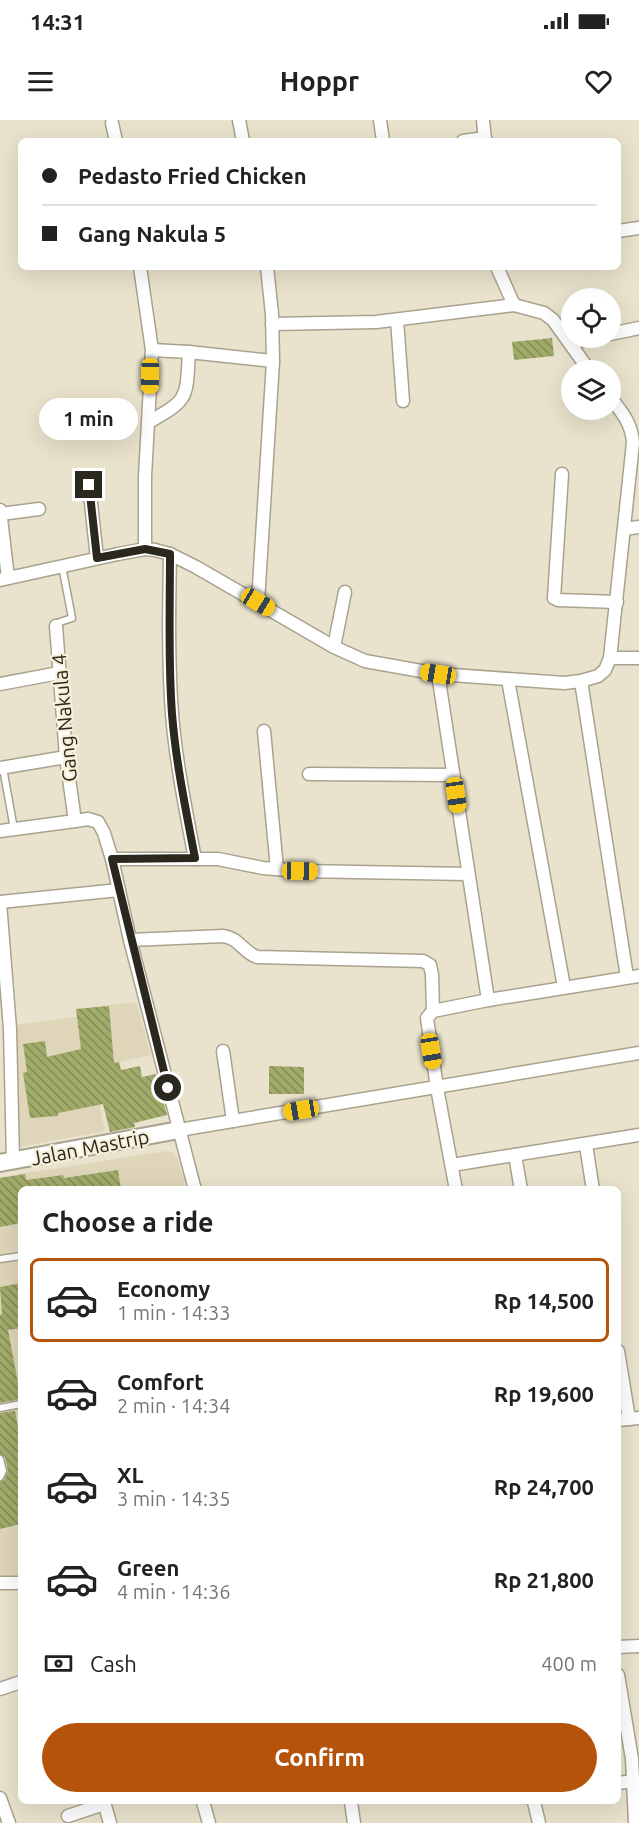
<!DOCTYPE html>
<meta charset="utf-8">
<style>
body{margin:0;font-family:Ubuntu,sans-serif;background:#f6f6f6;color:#222;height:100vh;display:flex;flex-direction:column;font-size:22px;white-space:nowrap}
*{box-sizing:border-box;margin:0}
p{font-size:20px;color:#767676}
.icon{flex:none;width:33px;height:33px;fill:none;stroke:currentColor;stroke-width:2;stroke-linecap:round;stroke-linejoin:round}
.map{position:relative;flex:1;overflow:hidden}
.side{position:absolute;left:18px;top:1066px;width:603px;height:618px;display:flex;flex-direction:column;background:#fff;border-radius:9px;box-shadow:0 6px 24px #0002}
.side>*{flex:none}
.top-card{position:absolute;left:18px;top:18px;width:603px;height:132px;border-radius:9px;box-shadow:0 6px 24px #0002;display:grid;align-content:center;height:132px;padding:0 24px;background:#fff}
.buttons{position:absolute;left:561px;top:168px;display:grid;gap:12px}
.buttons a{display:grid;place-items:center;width:60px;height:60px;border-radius:50%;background:#fff;box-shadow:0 6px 24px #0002;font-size:30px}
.end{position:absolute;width:27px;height:27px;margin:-14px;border:8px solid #2a271f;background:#fff;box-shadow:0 0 0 3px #fff}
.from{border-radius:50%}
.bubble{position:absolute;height:42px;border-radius:21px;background:#fff;box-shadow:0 6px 24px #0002;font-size:20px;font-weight:700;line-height:42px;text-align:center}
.car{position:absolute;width:18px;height:36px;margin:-18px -9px;border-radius:8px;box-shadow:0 0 4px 2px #0007;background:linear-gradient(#f5c518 24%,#345 0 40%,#f5c518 0 76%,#345 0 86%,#f5c518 0)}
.top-card b{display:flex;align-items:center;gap:21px;height:57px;font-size:22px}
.top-card b+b{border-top:2px solid #e0e0e0}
.top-card i{width:15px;height:15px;background:#222}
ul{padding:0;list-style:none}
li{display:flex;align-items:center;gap:18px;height:84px;margin:0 12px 9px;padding:0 12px;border:3px solid transparent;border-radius:9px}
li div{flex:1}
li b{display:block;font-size:22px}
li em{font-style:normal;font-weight:700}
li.active{border-color:#b45309}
li>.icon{width:54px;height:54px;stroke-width:1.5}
h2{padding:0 24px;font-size:27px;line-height:72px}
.pay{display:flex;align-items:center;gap:15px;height:66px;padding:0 24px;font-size:22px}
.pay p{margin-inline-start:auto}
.primary-button{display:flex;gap:12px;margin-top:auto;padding:12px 24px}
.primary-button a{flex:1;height:69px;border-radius:36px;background:#b45309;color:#fff;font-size:24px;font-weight:700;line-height:69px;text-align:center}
.status{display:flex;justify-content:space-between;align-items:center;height:42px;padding:0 30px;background:#fff;direction:ltr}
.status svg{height:16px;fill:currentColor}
header{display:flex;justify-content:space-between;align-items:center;height:78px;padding:0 24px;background:#fff;font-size:27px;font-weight:700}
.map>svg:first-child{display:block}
.built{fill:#dfd6ba}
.building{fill:url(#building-back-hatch)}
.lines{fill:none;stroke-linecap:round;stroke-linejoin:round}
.lane-casing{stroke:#a9a28e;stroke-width:9}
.street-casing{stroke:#a9a28e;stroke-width:15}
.secondary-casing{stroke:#a9a28e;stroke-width:20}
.lane{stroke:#fff;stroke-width:6}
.street{stroke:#fff;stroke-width:12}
.secondary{stroke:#fff;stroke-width:16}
.route{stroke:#2a271f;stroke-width:8}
.labels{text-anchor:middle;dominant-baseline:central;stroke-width:4.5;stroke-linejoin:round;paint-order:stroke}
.street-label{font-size:20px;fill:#2a271f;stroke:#f6efd9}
</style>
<div class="status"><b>14:31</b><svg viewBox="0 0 49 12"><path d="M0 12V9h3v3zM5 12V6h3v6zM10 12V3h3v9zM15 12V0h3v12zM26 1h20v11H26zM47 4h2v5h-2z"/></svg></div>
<header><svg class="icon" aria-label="menu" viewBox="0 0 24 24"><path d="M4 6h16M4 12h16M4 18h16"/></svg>Hoppr<svg class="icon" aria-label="heart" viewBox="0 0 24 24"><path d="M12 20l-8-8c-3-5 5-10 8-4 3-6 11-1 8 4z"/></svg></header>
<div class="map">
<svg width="639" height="1703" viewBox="0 0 639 1703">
<defs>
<pattern id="building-back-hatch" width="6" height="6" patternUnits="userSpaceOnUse" patternTransform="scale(1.5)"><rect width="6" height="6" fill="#a1ab69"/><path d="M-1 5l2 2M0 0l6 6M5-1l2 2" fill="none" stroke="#838b56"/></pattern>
</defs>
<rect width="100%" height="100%" fill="#e9e2cc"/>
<!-- built -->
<g class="built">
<path d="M136 882 151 935 92 948 105 1011 18 1027 15 905 77 897 76 889Z"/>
<path d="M167 1031 172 1032 177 1037 186 1069 21 1070V1457L0 1458V1057Z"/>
</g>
<!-- building -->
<g class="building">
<path d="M552 218 554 236 514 240 512 222Z"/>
<path d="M109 886 114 943 119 942 121 950 140 946 142 957 156 954 167 995 134 1003 135 1007 110 1012 103 984 58 993V996L30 998 23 953 27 952 23 924 45 921 47 937 81 929 76 889Z"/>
<path d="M269 946 304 947V974H269Z"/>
<path d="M118 1050 121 1070H21V1103L0 1107V1058L25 1054 26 1060 63 1055 64 1058Z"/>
<path d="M21 1163V1208L8 1210 21 1279 0 1283V1195L2 1194 0 1167Z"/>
<path d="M15 1291 21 1324V1404L0 1409V1362L4 1360 8 1351 5 1337 0 1334V1293Z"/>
</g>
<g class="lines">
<defs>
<g id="lane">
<path d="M56 506 57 503 72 498 62 446"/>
<path d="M3 648 14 709"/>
<path d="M0 1139 21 1136"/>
<path d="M0 1288 21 1284"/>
<path d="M0 1339 3 1351 0 1357"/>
</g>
<g id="street">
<path d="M239 0 243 21"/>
<path d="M380 0 383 21"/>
<path d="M483 0 485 21"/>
<path d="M112 3 116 21"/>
<path d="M463 21 485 18"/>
<path d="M618 111 639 108"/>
<path d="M140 147 152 230 145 356V429"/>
<path d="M497 147 514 185 544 193 553 200 589 250"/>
<path d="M397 200 403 281"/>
<path d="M272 204 376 202 514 185"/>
<path d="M610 214 639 208"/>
<path d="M570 223 594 218"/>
<path d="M152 230 189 232"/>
<path d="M149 302C190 279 186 278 189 232L273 241"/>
<path d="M562 354 554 478 558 480 617 482"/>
<path d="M89 365 97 438"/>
<path d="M0 390 8 458"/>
<path d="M1 394 39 389"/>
<path d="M624 409 639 407"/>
<path d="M170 434C169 487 168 541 172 594 176 643 186 691 195 739"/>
<path d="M0 460 118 434 145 429 155 430 170 434 196 447 334 527 365 541 438 554 564 563 581 561 598 556 605 550 610 538 633 323C632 304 622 292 610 277"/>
<path d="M258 482 273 241 272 194 267 147"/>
<path d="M56 506 66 637 75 701 88 699 98 702 104 713 112 739"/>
<path d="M334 527 345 472"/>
<path d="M610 538H639"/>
<path d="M438 554 488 880"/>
<path d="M508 560 564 867"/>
<path d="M581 561 627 857"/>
<path d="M0 564 59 553"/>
<path d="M264 611 277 749"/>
<path d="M0 648 66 637"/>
<path d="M309 654 453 655"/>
<path d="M0 711 75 701"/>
<path d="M0 782 10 909 13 1041"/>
<path d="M0 782 119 770"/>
<path d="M130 820 223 816C239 818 243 832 257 837L423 841 430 845 432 855 433 891"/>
<path d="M223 931 233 1001"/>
<path d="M179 1010 639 933"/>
<path d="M586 1025 593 1070"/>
<path d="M515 1035 521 1070"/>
<path d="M452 1045 639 1015"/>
<path d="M195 1070 130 820 112 739H218L263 748 300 751 467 754"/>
<path d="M456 1070 437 968 427 898 433 891 488 880 639 856"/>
<path d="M618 1231 629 1299"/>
<path d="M618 1300 639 1298"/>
<path d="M0 1463H21"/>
<path d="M618 1527 639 1526"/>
<path d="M618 1555 632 1639 635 1703"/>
<path d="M0 1569 21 1562"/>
<path d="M618 1663 634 1661"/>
<path d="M0 1678 9 1703"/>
<path d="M104 1682 110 1703"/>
<path d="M203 1682 209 1703"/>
<path d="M351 1682 354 1703"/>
<path d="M534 1682 539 1703"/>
<path d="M68 1696 104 1684"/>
</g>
<path id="secondary" d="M0 1043 179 1010"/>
</defs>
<!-- lane casing -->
<use href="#lane" class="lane-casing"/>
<!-- street casing -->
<use href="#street" class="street-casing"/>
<!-- secondary casing -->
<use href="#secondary" class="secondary-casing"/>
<!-- lane -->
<use href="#lane" class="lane"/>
<!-- street -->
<use href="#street" class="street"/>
<!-- secondary -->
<use href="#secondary" class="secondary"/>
</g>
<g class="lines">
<!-- route -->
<path class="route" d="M89 365 97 438 145 429 170 434C170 487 168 541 172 594 176 643 186 691 195 738L112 739 168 968"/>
</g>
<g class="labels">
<!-- street labels -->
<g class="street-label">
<text transform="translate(64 598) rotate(-95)">Gang Nakula 4</text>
<text transform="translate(90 1027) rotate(-11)">Jalan Mastrip</text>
</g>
</g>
</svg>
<div class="buttons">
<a><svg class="icon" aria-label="locate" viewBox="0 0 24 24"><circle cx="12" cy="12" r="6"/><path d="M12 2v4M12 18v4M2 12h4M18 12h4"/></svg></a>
<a><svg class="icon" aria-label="layers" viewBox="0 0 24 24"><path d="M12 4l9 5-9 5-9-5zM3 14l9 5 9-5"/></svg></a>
</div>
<i class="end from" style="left:168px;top:968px"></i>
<i class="end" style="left:89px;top:365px"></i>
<div class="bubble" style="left:39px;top:278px;width:99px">1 min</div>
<i class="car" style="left:150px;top:256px;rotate:181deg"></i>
<i class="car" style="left:258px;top:482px;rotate:121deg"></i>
<i class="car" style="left:438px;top:554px;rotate:279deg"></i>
<i class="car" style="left:456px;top:675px;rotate:172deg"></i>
<i class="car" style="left:300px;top:751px;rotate:91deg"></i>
<i class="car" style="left:431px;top:931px;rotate:171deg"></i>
<i class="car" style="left:301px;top:990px;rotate:261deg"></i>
<div class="top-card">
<b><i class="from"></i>Pedasto Fried Chicken</b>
<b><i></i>Gang Nakula 5</b>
</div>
<section class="side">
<h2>Choose a ride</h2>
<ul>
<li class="active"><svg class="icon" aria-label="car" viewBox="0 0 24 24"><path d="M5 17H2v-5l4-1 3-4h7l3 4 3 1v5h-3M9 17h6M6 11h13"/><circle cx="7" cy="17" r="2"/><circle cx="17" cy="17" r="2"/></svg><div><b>Economy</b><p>1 min · 14:33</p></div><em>Rp 14,500</em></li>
<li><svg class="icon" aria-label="car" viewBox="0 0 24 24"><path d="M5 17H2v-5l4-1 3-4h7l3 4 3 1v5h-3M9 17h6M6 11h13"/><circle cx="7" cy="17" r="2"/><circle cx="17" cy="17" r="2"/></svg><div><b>Comfort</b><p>2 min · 14:34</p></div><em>Rp 19,600</em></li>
<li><svg class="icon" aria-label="car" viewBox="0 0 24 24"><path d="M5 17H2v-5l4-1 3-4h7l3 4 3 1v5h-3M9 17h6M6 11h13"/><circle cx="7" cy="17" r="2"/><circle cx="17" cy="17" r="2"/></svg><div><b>XL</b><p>3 min · 14:35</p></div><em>Rp 24,700</em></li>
<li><svg class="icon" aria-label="car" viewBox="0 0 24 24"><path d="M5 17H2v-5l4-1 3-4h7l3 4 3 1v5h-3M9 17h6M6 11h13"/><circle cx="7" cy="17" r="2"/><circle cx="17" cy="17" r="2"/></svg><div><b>Green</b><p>4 min · 14:36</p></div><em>Rp 21,800</em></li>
</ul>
<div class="pay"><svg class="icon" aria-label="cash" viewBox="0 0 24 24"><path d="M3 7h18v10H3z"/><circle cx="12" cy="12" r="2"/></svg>Cash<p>400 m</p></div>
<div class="primary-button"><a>Confirm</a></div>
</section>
</div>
